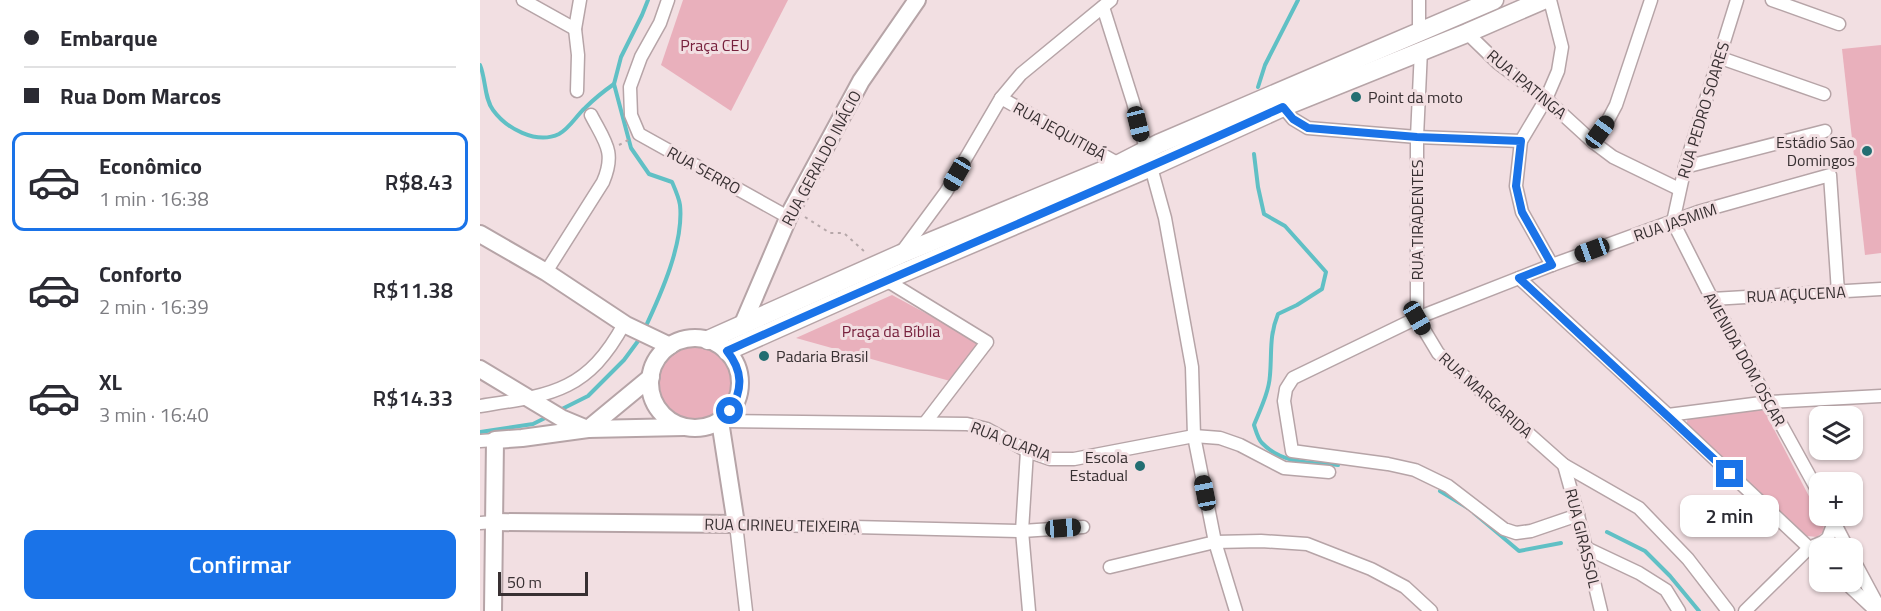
<!DOCTYPE html>
<html lang="pt">
<meta charset="utf-8">
<style>
body{margin:0;font-family:"Titillium Web",sans-serif;background:#f7f7f7;color:#2b2b33;height:100vh;display:flex;flex-direction:column;font-size:22px;white-space:nowrap}
*{box-sizing:border-box;margin:0}
p{font-size:20px;color:#7c7c81}
.icon{flex:none;width:33px;height:33px;fill:none;stroke:currentColor;stroke-width:2;stroke-linecap:round;stroke-linejoin:round}
.map{position:relative;flex:1;overflow:hidden}
.side{display:flex;flex-direction:column;background:#fff;width:480px}
.side>*{flex:none}
.guide{display:grid;align-content:center;height:132px;padding:0 24px;background:#fff}
.tools{position:absolute;left:1329px;top:406px;display:grid;gap:12px}
.tools a{display:grid;place-items:center;width:54px;height:54px;border-radius:12px;background:#fff;box-shadow:0 2px 4px #0004;font-size:30px}
.scale{position:absolute;left:18px;bottom:15px;width:90px;box-sizing:border-box;padding-left:6px;border:3px solid #383032;border-top:0;font-size:16px;line-height:21px;white-space:nowrap;color:#383032;-webkit-text-stroke:4px #f2dfe2;paint-order:stroke}
.end{position:absolute;width:27px;height:27px;margin:-14px;border:8px solid #1a73e8;background:#fff;box-shadow:0 0 0 3px #fff}
.from{border-radius:50%}
.bubble{position:absolute;height:42px;border-radius:12px;background:#fff;box-shadow:0 2px 4px #0004;font-size:20px;font-weight:600;line-height:42px;text-align:center}
.car{position:absolute;width:18px;height:36px;margin:-18px -9px;border-radius:8px;box-shadow:0 0 4px 2px #0007;background:linear-gradient(#222 24%,#8ab4d8 0 40%,#222 0 76%,#8ab4d8 0 86%,#222 0)}
.guide b{display:flex;align-items:center;gap:21px;height:57px;font-size:22px}
.guide b+b{border-top:2px solid #e1e1e2}
.guide i{width:15px;height:15px;background:#2b2b33}
ul{padding:0;list-style:none}
li{display:flex;align-items:center;gap:18px;height:99px;margin:0 12px 9px;padding:0 12px;border:3px solid transparent;border-radius:12px}
li div{flex:1}
li b{display:block;font-size:22px}
li em{font-style:normal;font-weight:600}
li.selected{border-color:#1a73e8}
li>.icon{width:54px;height:54px;stroke-width:1.5}
.button{display:flex;gap:12px;margin-top:auto;padding:12px 24px}
.button a{flex:1;height:69px;border-radius:12px;background:#1a73e8;color:#fff;font-size:24px;font-weight:600;line-height:69px;text-align:center}
main{display:flex;flex:1;min-height:0}
.map>svg:first-child{display:block}
.green{fill:#e9b0bc}
.lines{fill:none;stroke-linecap:round;stroke-linejoin:round}
.stream{stroke:#60c0c5;stroke-width:4}
.minor-casing{stroke:#b6a4a7;stroke-width:15}
.tertiary-casing{stroke:#b6a4a7;stroke-width:20}
.secondary-casing{stroke:#b6a4a7;stroke-width:21}
.path{stroke:#b6a7a9;stroke-width:2;stroke-dasharray:3 4.5;stroke-linecap:butt}
.minor{stroke:#fff;stroke-width:12}
.tertiary{stroke:#fff;stroke-width:16}
.secondary{stroke:#fff;stroke-width:18}
.route{stroke:#1a73e8;stroke-width:8}
.poi-dot{fill:#236e72;stroke:#f2dfe2;stroke-width:2}
.labels{text-anchor:middle;dominant-baseline:central;stroke-width:6;stroke-linejoin:round;paint-order:stroke}
.park-label{font-size:16px;fill:#77213d;stroke:#f2dfe2}
.street-label{font-size:16px;fill:#383032;stroke:#f2dfe2}
.poi-label{font-size:16px;fill:#383032;stroke:#f2dfe2;text-anchor:start}
</style>
<main>
<section class="side">
<div class="guide">
<b><i class="from"></i>Embarque</b>
<b><i></i>Rua Dom Marcos</b>
</div>
<ul>
<li class="selected"><svg class="icon" aria-label="car" viewBox="0 0 24 24"><path d="M5 17H2v-5l4-1 3-4h7l3 4 3 1v5h-3M9 17h6M6 11h13"/><circle cx="7" cy="17" r="2"/><circle cx="17" cy="17" r="2"/></svg><div><b>Econômico</b><p>1 min · 16:38</p></div><em>R$8.43</em></li>
<li><svg class="icon" aria-label="car" viewBox="0 0 24 24"><path d="M5 17H2v-5l4-1 3-4h7l3 4 3 1v5h-3M9 17h6M6 11h13"/><circle cx="7" cy="17" r="2"/><circle cx="17" cy="17" r="2"/></svg><div><b>Conforto</b><p>2 min · 16:39</p></div><em>R$11.38</em></li>
<li><svg class="icon" aria-label="car" viewBox="0 0 24 24"><path d="M5 17H2v-5l4-1 3-4h7l3 4 3 1v5h-3M9 17h6M6 11h13"/><circle cx="7" cy="17" r="2"/><circle cx="17" cy="17" r="2"/></svg><div><b>XL</b><p>3 min · 16:40</p></div><em>R$14.33</em></li>
</ul>
<div class="button"><a>Confirmar</a></div>
</section>
<div class="map">
<svg width="1401" height="611" viewBox="0 0 1401 611">
<rect width="100%" height="100%" fill="#f2dfe2"/>
<!-- green -->
<g class="green">
<path d="M203 0H308L251 111 181 65Z"/>
<path d="M1401 45V253L1385 255 1362 49Z"/>
<path d="M412 295 501 343 470 381 316 338Z"/>
<circle cx="214" cy="384" r="38"/>
<path d="M1279 408 1285 412 1344 525 1343 532 1337 537 1327 536 1206 426 1208 417Z"/>
</g>
<g class="lines">
<!-- stream -->
<g class="stream">
<path d="M0 65C6 79 4 98 13 110 26 128 56 145 79 134 90 128 96 116 105 108 114 99 124 91 134 84"/>
<path d="M778 87 785 65 818 0"/>
<path d="M774 154 778 187 784 214 805 226 846 272 842 289 817 305 798 314C789 336 792 352 790 375 789 392 780 410 774 425 776 431 778 439 782 443 802 464 831 463 858 465"/>
<path d="M165 328C181 294 204 243 200 205 199 198 195 189 192 182L169 174 151 148 134 84 141 57 162 15 168 0"/>
<path d="M78 411 108 396 144 360 161 337"/>
<path d="M0 432 53 424 69 416"/>
<path d="M960 491 988 508"/>
<path d="M994 513 1039 551 1081 543"/>
<path d="M1127 532 1165 551 1190 576 1219 611"/>
</g>
<defs>
<g id="minor">
<path d="M43 0 95 29"/>
<path d="M188 0 180 23 161 57 150 87 151 115 159 134 308 217"/>
<path d="M1070 0 1082 47 1078 71 1066 99 1041 141 1036 186 1042 212 1072 265"/>
<path d="M1257 0 1205 167 1193 222 1232 299 1340 495"/>
<path d="M1292 0 1359 24"/>
<path d="M623 7 653 102 685 218 712 367 714 436 735 542 756 611"/>
<path d="M939 31V0"/>
<path d="M987 33 1018 63 1066 99 1113 142 1133 157 1199 189"/>
<path d="M941 50 937 137V318L958 353 1084 465 1159 508 1208 559 1248 611"/>
<path d="M1238 57 1344 94"/>
<path d="M97 91 98 55 95 29 100 0"/>
<path d="M521 98 639 164"/>
<path d="M803 107 813 119 828 128 937 137 1041 141"/>
<path d="M1113 142 1127 122 1136 105 1171 0"/>
<path d="M1205 167 1345 131"/>
<path d="M421 253 466 192 521 98 541 74 631 0"/>
<path d="M66 272 123 182C136 152 125 142 111 115"/>
<path d="M1039 278 1188 415 1340 558"/>
<path d="M406 280 507 342 445 423"/>
<path d="M1232 299 1401 289"/>
<path d="M0 406C71 395 107 392 144 324"/>
<path d="M1188 415 1289 402 1401 396"/>
<path d="M240 421 487 424 507 429 547 451 570 459H594L714 436 740 438 760 445 804 468 849 472"/>
<path d="M0 441 15 440"/>
<path d="M547 451 542 531 549 611"/>
<path d="M1084 465 1098 515 1121 611"/>
<path d="M1098 515 1051 531 1036 533 1024 529 968 486 935 470 908 464 812 451 804 401 806 389 813 378 937 318 1072 265 1218 212 1350 175 1358 292"/>
<path d="M1352 518 1368 549"/>
<path d="M0 523 14 522"/>
<path d="M1104 547 1159 573 1186 590 1199 611"/>
<path d="M1372 557 1401 611"/>
<path d="M630 567 735 542 781 541 827 544 891 569 925 587 951 611"/>
<path d="M1365 582 1396 611"/>
<path d="M266 611 256 524 542 531 603 527"/>
<path d="M1265 611 1329 548 1343 542 1348 538 1354 522"/>
</g>
<g id="tertiary">
<path d="M0 234 66 272 146 325 190 346"/>
<path d="M262 326 312 209 381 81 437 0"/>
<circle cx="215" cy="383" r="45"/>
<path d="M0 369 83 419 107 429"/>
<path d="M108 429 171 377"/>
<path d="M14 522 256 524 240 421"/>
<path d="M13 611 15 440 42 438 108 429 204 427"/>
</g>
<g id="secondary">
<path d="M228 340 421 254 639 164 678 144 1014 0"/>
<path d="M247 351 406 280 671 167 803 107 987 33 1063 0"/>
</g>
</defs>
<!-- minor casing -->
<use href="#minor" class="minor-casing"/>
<!-- tertiary casing -->
<use href="#tertiary" class="tertiary-casing"/>
<!-- secondary casing -->
<use href="#secondary" class="secondary-casing"/>
<!-- path -->
<g class="path">
<path d="M139 145 150 139"/>
<path d="M325 217 350 233H364L385 252"/>
</g>
<!-- minor -->
<use href="#minor" class="minor"/>
<!-- tertiary -->
<use href="#tertiary" class="tertiary"/>
<!-- secondary -->
<use href="#secondary" class="secondary"/>
</g>
<g class="lines">
<!-- route -->
<path class="route" d="M250 411C263 389 263 371 247 351 431 268 619 191 803 107L813 119 828 128 937 137 1041 141 1036 186 1042 212 1072 265 1039 278 1250 474"/>
</g>
<!-- markers -->
<g class="poi-dot">
<circle cx="876" cy="97" r="6"/>
<circle cx="1387" cy="151" r="6"/>
<circle cx="284" cy="356" r="6"/>
<circle cx="660" cy="466" r="6"/>
</g>
<g class="labels">
<!-- park labels -->
<g class="park-label">
<text x="235" y="45">Praça CEU</text>
<text x="411" y="331">Praça da Bíblia</text>
</g>
<!-- street labels -->
<g class="street-label">
<text transform="translate(1047 84) rotate(40)">RUA IPATINGA</text>
<text transform="translate(1223 110) rotate(-73)">RUA PEDRO SOARES</text>
<text transform="translate(580 131) rotate(29)">RUA JEQUITIBÁ</text>
<text transform="translate(341 158) rotate(-62)">RUA GERALDO INÁCIO</text>
<text transform="translate(224 170) rotate(29)">RUA SERRO</text>
<text transform="translate(937 220) rotate(-90)">RUA TIRADENTES</text>
<text transform="translate(1195 222) rotate(-19)">RUA JASMIM</text>
<text transform="translate(1316 294) rotate(-3)">RUA AÇUCENA</text>
<text transform="translate(1265 359) rotate(61)">AVENIDA DOM OSCAR</text>
<text transform="translate(1006 395) rotate(42)">RUA MARGARIDA</text>
<text transform="translate(531 441) rotate(21)">RUA OLARIA</text>
<text transform="translate(302 525) rotate(1)">RUA CIRINEU TEIXEIRA</text>
<text transform="translate(1103 538) rotate(76)">RUA GIRASSOL</text>
</g>
<!-- poi labels -->
<g class="poi-label">
<text x="888" y="97">Point da moto</text>
<text x="1375" y="142" text-anchor="end">Estádio São<tspan x="1375" dy="18">Domingos</tspan></text>
<text x="296" y="356">Padaria Brasil</text>
<text x="648" y="457" text-anchor="end">Escola<tspan x="648" dy="18">Estadual</tspan></text>
</g>
</g>
</svg>
<div class="tools">
<a><svg class="icon" aria-label="layers" viewBox="0 0 24 24"><path d="M12 4l9 5-9 5-9-5zM3 14l9 5 9-5"/></svg></a>
<a>+</a>
<a>−</a>
</div>
<div class="scale">50 m</div>
<i class="end from" style="left:250px;top:411px"></i>
<i class="end" style="left:1250px;top:474px"></i>
<div class="bubble" style="left:1200px;top:495px;width:99px">2 min</div>
<i class="car" style="left:658px;top:124px;rotate:166deg"></i>
<i class="car" style="left:1120px;top:132px;rotate:36deg"></i>
<i class="car" style="left:477px;top:174px;rotate:210deg"></i>
<i class="car" style="left:1112px;top:250px;rotate:250deg"></i>
<i class="car" style="left:937px;top:318px;rotate:150deg"></i>
<i class="car" style="left:725px;top:493px;rotate:349deg"></i>
<i class="car" style="left:583px;top:528px;rotate:86deg"></i>
</div>
</main>
